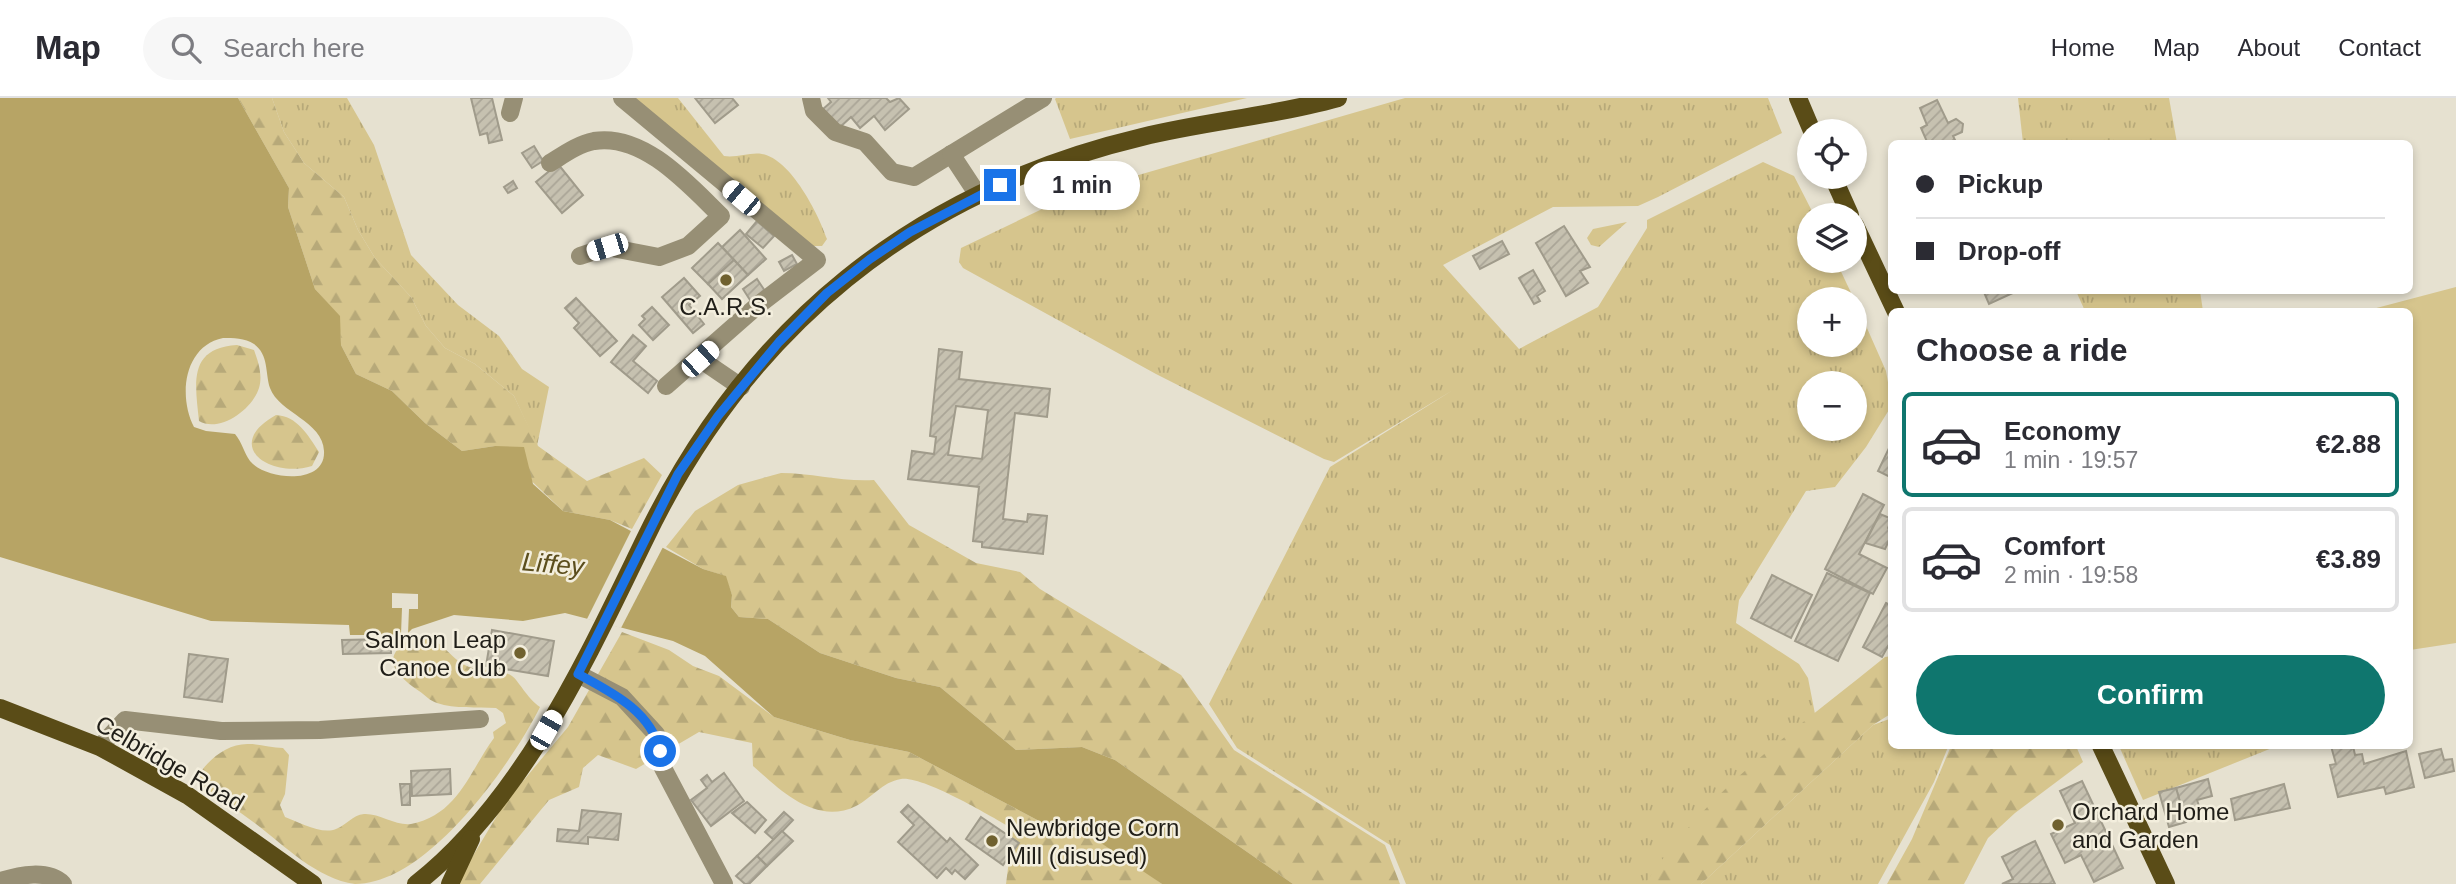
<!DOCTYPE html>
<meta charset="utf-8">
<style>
body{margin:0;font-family:Arial,sans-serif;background:#f7f7f7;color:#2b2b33;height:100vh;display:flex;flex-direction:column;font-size:26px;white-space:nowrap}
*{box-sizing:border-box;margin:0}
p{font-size:23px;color:#7c7c81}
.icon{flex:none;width:38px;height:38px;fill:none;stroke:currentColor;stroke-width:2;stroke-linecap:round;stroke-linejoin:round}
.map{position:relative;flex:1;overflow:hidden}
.drawer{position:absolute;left:1888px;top:210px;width:525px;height:441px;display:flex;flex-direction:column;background:#fff;border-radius:10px;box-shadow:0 4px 10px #0003}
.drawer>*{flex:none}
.hud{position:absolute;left:1888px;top:42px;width:525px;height:154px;border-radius:10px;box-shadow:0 4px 10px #0003;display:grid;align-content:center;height:154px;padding:0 28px;background:#fff}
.tools{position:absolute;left:1797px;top:21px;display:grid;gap:14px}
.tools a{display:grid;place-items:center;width:70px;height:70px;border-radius:50%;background:#fff;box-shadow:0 4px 10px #0003;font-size:35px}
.end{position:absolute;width:32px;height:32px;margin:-16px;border:9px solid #1a73e8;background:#fff;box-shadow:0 0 0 4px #fff}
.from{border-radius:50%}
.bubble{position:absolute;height:49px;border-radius:24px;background:#fff;box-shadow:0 4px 10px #0003;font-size:23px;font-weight:600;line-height:49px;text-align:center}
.car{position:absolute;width:21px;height:42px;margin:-21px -10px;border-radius:9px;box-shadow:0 0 5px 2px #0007;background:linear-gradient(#fff 24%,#345 0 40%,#fff 0 76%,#345 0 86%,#fff 0)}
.hud b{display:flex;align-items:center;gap:24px;height:66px;font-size:26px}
.hud b+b{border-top:2px solid #e1e1e2}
.hud i{width:18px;height:18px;background:#2b2b33}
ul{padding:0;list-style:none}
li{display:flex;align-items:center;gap:21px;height:105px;margin:0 14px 10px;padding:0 14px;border:4px solid #e1e1e2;border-radius:10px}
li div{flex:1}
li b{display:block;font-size:26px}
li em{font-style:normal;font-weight:600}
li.active{border-color:#0f766e}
li>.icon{width:63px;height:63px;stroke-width:1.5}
h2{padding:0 28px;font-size:32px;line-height:84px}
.primary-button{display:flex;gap:14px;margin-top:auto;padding:14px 28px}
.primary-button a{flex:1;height:80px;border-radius:42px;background:#0f766e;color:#fff;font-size:28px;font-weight:600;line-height:80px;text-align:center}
header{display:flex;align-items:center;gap:42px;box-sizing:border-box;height:98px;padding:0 35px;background:#fff;border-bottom:2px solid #e1e1e2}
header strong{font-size:33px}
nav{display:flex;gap:38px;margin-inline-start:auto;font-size:24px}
.search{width:490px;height:63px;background:#f7f7f7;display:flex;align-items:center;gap:18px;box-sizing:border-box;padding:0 24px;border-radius:38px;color:#7c7c81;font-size:26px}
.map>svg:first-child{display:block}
.grass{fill:url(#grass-tufts);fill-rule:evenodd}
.forest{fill:url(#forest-firs)}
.pitch{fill:#d6c58d}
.water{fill:#b7a465;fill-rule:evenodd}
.pier{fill:#e6e1d0}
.building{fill:url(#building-hatch);stroke:#a09b8b;stroke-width:2;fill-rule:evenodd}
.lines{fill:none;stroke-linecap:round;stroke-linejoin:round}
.minor{stroke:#978f75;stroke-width:18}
.major{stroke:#5a4c17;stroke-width:18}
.route{stroke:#1a73e8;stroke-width:9}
.poi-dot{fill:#70612f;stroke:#f3eedd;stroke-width:2.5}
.labels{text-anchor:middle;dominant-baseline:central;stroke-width:5;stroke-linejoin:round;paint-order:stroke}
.poi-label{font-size:24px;fill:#201e18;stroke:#f3eedd;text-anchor:start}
.street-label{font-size:24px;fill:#201e18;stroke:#f3eedd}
.water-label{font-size:26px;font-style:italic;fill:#5c4e1d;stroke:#f3eedd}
</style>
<header>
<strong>Map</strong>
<div class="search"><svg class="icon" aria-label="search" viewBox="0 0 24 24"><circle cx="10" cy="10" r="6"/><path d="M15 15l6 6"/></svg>Search here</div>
<nav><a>Home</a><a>Map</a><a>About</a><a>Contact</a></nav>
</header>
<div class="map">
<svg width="2456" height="786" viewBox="0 0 2456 786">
<defs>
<pattern id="grass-tufts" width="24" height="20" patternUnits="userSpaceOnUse" patternTransform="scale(1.75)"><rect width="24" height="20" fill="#d6c58d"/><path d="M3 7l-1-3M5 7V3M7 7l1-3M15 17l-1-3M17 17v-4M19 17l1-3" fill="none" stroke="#b7a979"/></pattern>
<pattern id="forest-firs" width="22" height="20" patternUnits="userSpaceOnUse" patternTransform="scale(1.75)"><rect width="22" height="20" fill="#d6c58d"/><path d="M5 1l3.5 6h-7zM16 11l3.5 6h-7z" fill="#b7a979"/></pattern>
<pattern id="building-hatch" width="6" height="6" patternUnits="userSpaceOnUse" patternTransform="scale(1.75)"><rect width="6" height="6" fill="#c6c1b0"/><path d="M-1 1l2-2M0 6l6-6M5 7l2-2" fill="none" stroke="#aaa597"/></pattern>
</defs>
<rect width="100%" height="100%" fill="#e6e1d0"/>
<!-- grass -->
<g class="grass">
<path d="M272 0H347L374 47 411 157 458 207 499 238 522 271 549 289 537 348 514 298 475 266 445 250 426 228 411 199 375 160 358 132 344 99 304 65 284 34Z"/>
<path d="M632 0H678L724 58C737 60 750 54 762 56 791 61 819 117 827 141L822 148H813Z"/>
<path d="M1247 0 1070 41 1055 1 1056 0Z"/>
<path d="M1405 0H1768L1782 35 1658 99 1638 108 1553 109 1443 167 1519 251 1598 209 1647 130V122L1763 64 1794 78 1814 117H1810V163H1836L1854 201H1810V247H1855V203L1886 273 1892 307 1866 349 1835 389 1806 393 1739 502 1736 525 1799 566 1808 580 1815 616 1646 786H1406L1390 747 1237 650 1209 606 1330 369 1453 292 1334 364 1324 361 1156 276 963 170 959 164 961 150 1059 103 1097 89ZM1810 285H1855V331H1810Z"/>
<path d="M2018 0H2169L2177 45H2023Z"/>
<path d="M1627 124 1599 149 1591 147 1587 140 1593 131Z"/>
<path d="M2076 193H2200L2203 213H2085Z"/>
<path d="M1892 620V648L1948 649 1934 684 1878 786H1701L1873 627Z"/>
<path d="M2119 648H2277L2143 702Z"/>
</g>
<!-- forest -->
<g class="forest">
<path d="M238 0H272L284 34 304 65 344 99 358 132 375 160 411 199 426 228 445 250 475 266 514 298 538 348 587 383 644 360 662 377 632 431 610 422 563 413 495 348 462 353 425 325 392 293 356 276 341 247 339 218 315 191 288 109 289 90Z"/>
<path d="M237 247 254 252C258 263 263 277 259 290 252 312 219 335 199 323 195 285 188 250 237 247Z"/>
<path d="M276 317C297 318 308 337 319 354L312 368C269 381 222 347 276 317Z"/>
<path d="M781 375C813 375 842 384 874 382L909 427 976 465 1020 474 1040 491 1181 577 1234 652 1385 747 1400 786H1293L1115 662 1082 649 1016 652 940 589 896 580 820 555 768 521 739 519 731 509 732 497 725 478 703 471 666 449 695 413 738 387Z"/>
<path d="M622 534 669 552 693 568 719 578 774 619 850 642 909 654 1056 732 1092 734 1162 786H1006L1013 731C992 719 924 678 901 681 882 684 872 700 856 708 816 728 780 692 753 668L752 645 699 634 636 671 598 657 583 670 579 689 549 702 480 786H456L504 706 568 629Z"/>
<path d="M414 539C446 539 445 559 469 569 483 574 500 570 512 578 518 582 527 600 540 609 512 665 428 786 355 786 317 781 285 748 256 726 236 711 215 697 195 683 205 664 226 645 249 646 260 646 272 650 283 650L289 657 285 696 280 707 285 719C298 724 322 737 336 731 347 727 352 717 364 716 379 715 396 728 411 726 458 717 469 674 494 640L493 634 506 625 503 615 496 610C477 609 455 611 437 605 430 603 425 597 419 593 393 575 379 558 414 539Z"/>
<path d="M1892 558V615L1873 627 1701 786H1645C1707 691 1799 629 1885 559Z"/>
<path d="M1951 648H2076L2083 664 2015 715 1988 740 1964 786H1887L1912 741Z"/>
</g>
<!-- pitch -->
<path class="pitch" d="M2456 189V545L2410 552V214L2365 213Z"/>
<!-- water -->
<path class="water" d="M0 0H238L289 90 288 109 315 191 340 218 341 247 356 276 392 293 425 325 462 353 495 348 524 349 533 386 563 413 610 422 703 471 726 478 732 497 731 509 739 519 768 521 820 555 896 580 940 589 1016 652 1082 649 1115 662 1293 786H1162L1098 743 1092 734 1056 732 909 654 850 642 774 619 705 558 673 543 565 515 523 523 454 517 412 531 406 537H350L349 527 211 523 0 459ZM223 240C233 240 245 240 254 246 269 257 265 275 270 290 279 315 323 323 324 353 326 388 265 382 250 363 244 355 242 344 235 336L206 333 194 329C178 298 184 248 223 240Z"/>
<!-- pier -->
<g class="pier">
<path d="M632 431 663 449 621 530 587 521Z"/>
<path d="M392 495 418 496V511H409L408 536H401L402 510H392Z"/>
</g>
<!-- building -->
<g class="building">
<path d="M471 0H492L502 42 489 45 487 35 480 37Z"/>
<path d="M695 0H732L738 7 715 25Z"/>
<path d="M828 0H886L890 4 899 0 909 11 885 32 874 18 860 30 851 19 839 30 823 11 831 4Z"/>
<path d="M1937 2 1948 25 1956 21 1963 26 1962 34 1953 38 1957 46H1928L1921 30 1927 27 1920 10Z"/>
<path d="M534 48 543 63 532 70 522 55Z"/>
<path d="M558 66 583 97 562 115 536 84Z"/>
<path d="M513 83 517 90 508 95 504 89Z"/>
<path d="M757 123 774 138 763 150 746 136Z"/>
<path d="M1564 128 1590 169 1580 173 1588 185 1566 198 1536 145Z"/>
<path d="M740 132 766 161 748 177 722 149Z"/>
<path d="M1502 143 1509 156 1480 171 1473 158Z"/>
<path d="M718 145 734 162 708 186 692 170Z"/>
<path d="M792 157 797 166 784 173 779 164Z"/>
<path d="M734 162 748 177 722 201 708 186Z"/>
<path d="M1533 172 1545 193 1537 198 1540 203 1534 206 1519 180Z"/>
<path d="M684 180 700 198 689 207 704 226 693 235 662 199Z"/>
<path d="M757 181 765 193 750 202 743 191Z"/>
<path d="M1983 192H2017V193L1989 206Z"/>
<path d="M576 200 617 243 600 258 574 230 579 225 565 210Z"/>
<path d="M652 209 669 227 653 242 639 227 645 221 642 218Z"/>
<path d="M633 237 646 248 633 263 657 283 648 295 611 264Z"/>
<path d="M939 251 962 254 959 281 1050 291 1047 319 1015 315 1003 421 1027 424 1028 416 1047 418 1043 456 982 449V444L973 443 979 389 908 381 912 353 934 356 936 339 930 338ZM956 308 988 312 982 361 948 357Z"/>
<path d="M1892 344V380L1878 373Z"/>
<path d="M1863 396 1884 407 1859 456 1887 470 1873 496 1825 471Z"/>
<path d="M1880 416 1892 421 1888 430 1892 436 1885 451 1865 445Z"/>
<path d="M1827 475 1870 495 1838 563 1795 543Z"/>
<path d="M1772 477 1812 497 1791 540 1751 520Z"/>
<path d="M1886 505 1892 508V541L1882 559 1863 549Z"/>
<path d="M492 532 554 543 548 578 486 568Z"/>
<path d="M391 541V555L343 556 342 542Z"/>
<path d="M189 556 228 561 222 604 184 599Z"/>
<path d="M2331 648H2353L2355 657 2362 656 2364 666 2406 653 2414 689 2386 696 2384 689 2338 699 2330 667 2336 666Z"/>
<path d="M2441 651 2444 662 2452 661 2454 673 2425 680 2419 656Z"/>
<path d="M450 671 451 696 412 698 411 673Z"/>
<path d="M724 675 744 703 711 728 691 702 707 690 701 682 707 677 712 684Z"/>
<path d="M2208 681 2212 698 2197 702 2199 708 2182 712 2176 690Z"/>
<path d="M2082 683 2123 770 2094 784 2081 757 2065 765 2051 736 2075 725 2060 693Z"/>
<path d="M400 686H410V707H402Z"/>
<path d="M2284 686 2290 710 2235 722 2231 701Z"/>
<path d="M2176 690 2186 724 2169 729 2159 694Z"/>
<path d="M747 704 766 722 755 735 732 715Z"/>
<path d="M908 707 947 744 950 740 978 767 965 781 955 772 952 776 946 770 937 780 898 744 914 727 901 714Z"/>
<path d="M582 712 621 716 618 742 588 739V746L557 743 558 731 579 733Z"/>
<path d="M784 714 793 722 774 742 765 734Z"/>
<path d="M981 719 1019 745 1003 767 966 741Z"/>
<path d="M782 733 793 743 767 768 757 758Z"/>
<path d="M2035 743 2055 786H2002L2013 781 2002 759Z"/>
<path d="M757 758 767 768 749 786H745L736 778Z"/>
</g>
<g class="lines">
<!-- minor -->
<g class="minor">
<path d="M622 0 817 162 757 208 666 288"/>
<path d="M811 0 814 13 835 34 865 44 892 74 914 79 1043 0"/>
<path d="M510 15 514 0"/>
<path d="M951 56 978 97"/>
<path d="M550 65C563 57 578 46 594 43 644 35 689 87 721 118L688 148 659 159 607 149 580 158"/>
<path d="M700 261 741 289"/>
<path d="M578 576 622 599 656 636 663 670 724 786"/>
<path d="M100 649 125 622 221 633 320 632 480 621"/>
<path d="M1 783C19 777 48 771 63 786"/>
</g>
<!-- major -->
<g class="major">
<path d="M1798 0 1812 33"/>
<path d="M1833 79 1850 117"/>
<path d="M1855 127 1896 214"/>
<path d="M0 610 100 649 187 697 313 786"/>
<path d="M2101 648 2166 786"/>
<path d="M416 786C523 702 587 560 645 441 747 229 914 93 1142 39 1207 23 1274 18 1338 0"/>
<path d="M450 786 471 741"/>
</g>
</g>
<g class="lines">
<!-- route -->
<path class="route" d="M660 653C651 613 611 594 578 576L678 376 718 318 779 244 827 195 870 161 910 134 1000 87"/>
</g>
<!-- markers -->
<g class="poi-dot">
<circle cx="726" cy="182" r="7"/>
<circle cx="520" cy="555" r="7"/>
<circle cx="2058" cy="727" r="7"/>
<circle cx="992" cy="743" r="7"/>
</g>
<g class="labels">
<!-- poi labels -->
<g class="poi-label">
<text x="726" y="208" text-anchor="middle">C.A.R.S.</text>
<text x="506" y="541" text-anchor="end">Salmon Leap<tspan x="506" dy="28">Canoe Club</tspan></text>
<text x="2072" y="713">Orchard Home<tspan x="2072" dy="28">and Garden</tspan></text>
<text x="1006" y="729">Newbridge Corn<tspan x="1006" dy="28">Mill (disused)</tspan></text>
</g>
<!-- street labels -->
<g class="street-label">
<text transform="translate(170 665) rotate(30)">Celbridge Road</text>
</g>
<!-- water labels -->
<g class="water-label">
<text transform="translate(553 466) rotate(5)">Liffey</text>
</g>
</g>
</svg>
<div class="tools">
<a><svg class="icon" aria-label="locate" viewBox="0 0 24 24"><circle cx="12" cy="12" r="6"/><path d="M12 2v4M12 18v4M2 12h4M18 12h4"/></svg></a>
<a><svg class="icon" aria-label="layers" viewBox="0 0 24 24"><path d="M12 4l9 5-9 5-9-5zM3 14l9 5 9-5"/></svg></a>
<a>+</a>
<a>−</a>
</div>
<i class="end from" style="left:660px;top:653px"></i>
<i class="end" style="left:1000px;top:87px"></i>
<div class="bubble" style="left:1024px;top:63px;width:116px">1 min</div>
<i class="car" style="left:741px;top:100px;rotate:310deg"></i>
<i class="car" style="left:607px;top:149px;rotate:253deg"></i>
<i class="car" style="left:700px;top:261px;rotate:48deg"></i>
<i class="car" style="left:546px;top:632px;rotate:30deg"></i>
<div class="hud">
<b><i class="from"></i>Pickup</b>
<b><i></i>Drop-off</b>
</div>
<section class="drawer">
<h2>Choose a ride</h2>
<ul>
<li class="active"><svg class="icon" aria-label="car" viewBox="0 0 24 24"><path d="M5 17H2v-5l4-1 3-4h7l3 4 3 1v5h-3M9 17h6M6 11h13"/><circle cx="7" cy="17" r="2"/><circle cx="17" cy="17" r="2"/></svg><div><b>Economy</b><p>1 min · 19:57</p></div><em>€2.88</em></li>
<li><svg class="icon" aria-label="car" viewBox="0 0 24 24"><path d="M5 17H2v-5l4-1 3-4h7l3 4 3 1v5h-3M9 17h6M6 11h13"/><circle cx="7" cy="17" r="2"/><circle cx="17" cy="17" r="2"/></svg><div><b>Comfort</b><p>2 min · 19:58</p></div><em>€3.89</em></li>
</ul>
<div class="primary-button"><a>Confirm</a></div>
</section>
</div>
